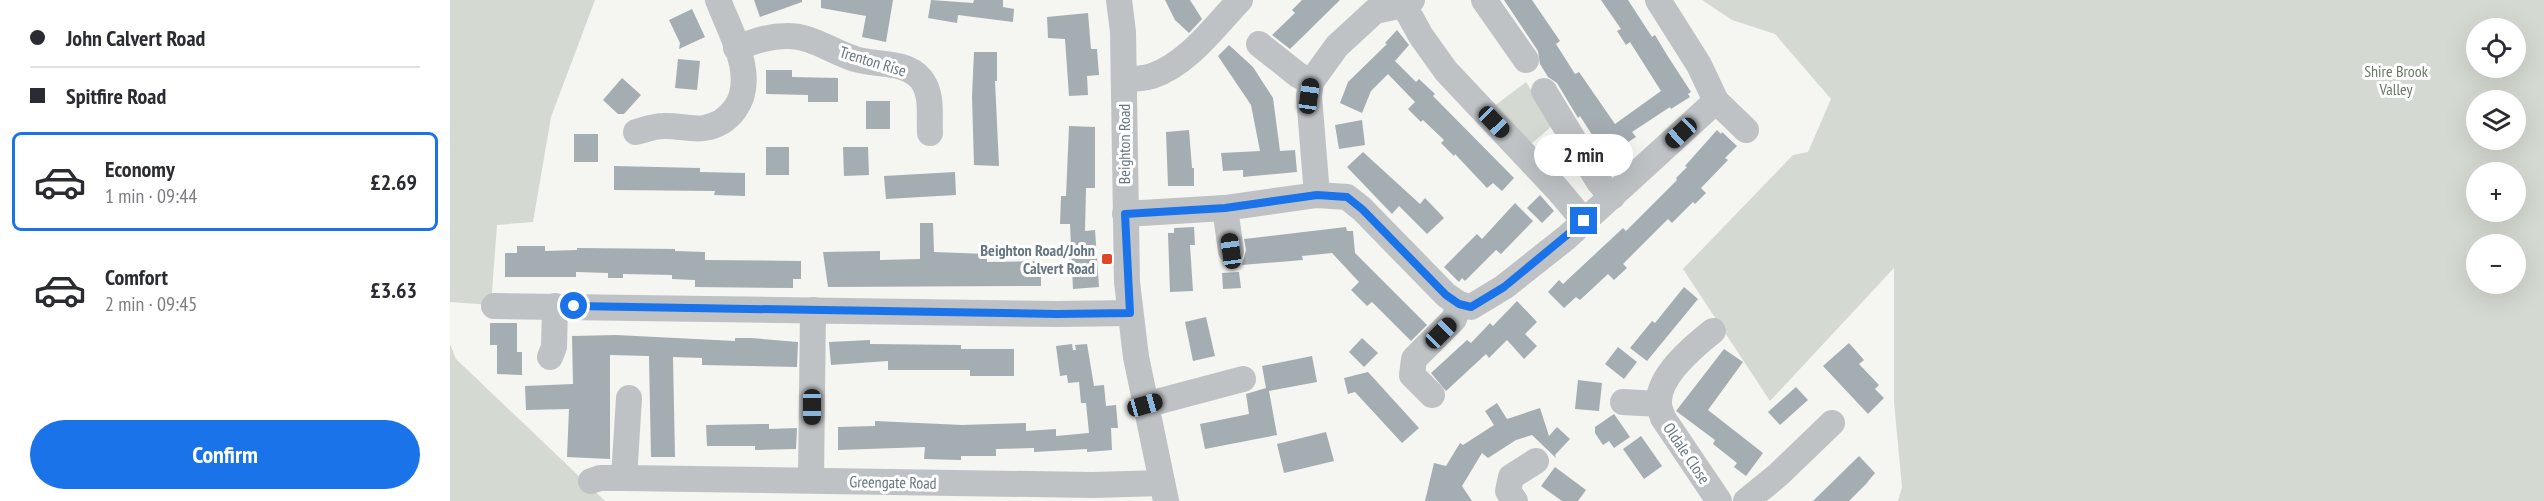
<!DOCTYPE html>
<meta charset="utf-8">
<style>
body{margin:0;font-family:"PT Sans Narrow",sans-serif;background:#f7f7f7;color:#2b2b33;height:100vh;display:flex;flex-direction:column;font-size:22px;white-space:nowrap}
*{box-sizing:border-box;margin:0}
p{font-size:20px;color:#7c7c81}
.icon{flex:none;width:33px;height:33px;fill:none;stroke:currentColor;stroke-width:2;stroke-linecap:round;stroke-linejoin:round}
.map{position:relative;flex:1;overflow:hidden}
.sheet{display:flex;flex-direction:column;background:#fff;width:450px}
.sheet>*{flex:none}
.hud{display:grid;align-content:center;height:132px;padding:0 30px;background:#fff}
.tools{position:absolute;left:2016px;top:18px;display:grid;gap:12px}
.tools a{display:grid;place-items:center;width:60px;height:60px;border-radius:50%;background:#fff;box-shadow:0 6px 24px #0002;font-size:30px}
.end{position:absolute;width:27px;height:27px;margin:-14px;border:8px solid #1a73e8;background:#fff;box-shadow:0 0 0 3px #fff}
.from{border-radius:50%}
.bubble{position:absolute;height:42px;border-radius:21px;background:#fff;box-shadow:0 6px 24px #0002;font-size:20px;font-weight:700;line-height:42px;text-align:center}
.car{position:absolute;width:18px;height:36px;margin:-18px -9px;border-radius:8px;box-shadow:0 0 4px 2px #0007;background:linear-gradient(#222 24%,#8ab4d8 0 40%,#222 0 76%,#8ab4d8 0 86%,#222 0)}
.hud b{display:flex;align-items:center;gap:21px;height:57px;font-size:22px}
.hud b+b{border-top:2px solid #e1e1e2}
.hud i{width:15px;height:15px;background:#2b2b33}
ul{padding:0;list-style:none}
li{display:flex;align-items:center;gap:18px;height:99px;margin:0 12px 9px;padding:0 18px;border:3px solid transparent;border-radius:9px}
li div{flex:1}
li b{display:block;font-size:22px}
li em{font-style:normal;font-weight:700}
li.selected{border-color:#1a73e8}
li>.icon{width:54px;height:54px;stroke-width:1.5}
.primary-button{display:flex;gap:12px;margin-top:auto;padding:12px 30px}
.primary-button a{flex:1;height:69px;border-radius:36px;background:#1a73e8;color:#fff;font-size:24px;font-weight:700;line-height:69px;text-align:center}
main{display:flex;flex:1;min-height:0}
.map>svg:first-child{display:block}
.green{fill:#d4dad1;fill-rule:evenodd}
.building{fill:#a4adb2}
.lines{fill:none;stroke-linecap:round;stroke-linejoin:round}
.minor{stroke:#bec2c5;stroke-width:26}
.route{stroke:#1a73e8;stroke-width:8}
.poi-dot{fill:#dc482a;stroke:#fff;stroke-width:2}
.labels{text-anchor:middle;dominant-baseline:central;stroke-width:6;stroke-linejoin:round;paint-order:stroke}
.street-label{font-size:16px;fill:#657681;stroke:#fff}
.park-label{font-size:16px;fill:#697963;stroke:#fff}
.poi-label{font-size:16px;font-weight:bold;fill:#657681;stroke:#fff;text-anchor:end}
</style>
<main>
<section class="sheet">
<div class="hud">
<b><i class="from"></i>John Calvert Road</b>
<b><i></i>Spitfire Road</b>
</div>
<ul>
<li class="selected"><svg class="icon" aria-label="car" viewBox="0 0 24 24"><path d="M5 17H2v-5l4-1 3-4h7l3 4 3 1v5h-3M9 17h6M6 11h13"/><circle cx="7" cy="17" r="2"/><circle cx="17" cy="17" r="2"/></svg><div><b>Economy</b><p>1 min · 09:44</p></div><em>£2.69</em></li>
<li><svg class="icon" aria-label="car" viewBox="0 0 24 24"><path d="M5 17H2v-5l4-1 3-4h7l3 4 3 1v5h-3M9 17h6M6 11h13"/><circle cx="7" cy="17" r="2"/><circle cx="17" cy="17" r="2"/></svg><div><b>Comfort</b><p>2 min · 09:45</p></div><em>£3.63</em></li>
</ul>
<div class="primary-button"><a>Confirm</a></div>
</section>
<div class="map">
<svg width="2094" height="501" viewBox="0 0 2094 501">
<rect width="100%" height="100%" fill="#f5f5f1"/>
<!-- green -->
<g class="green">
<path d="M0 0H145L101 117 83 222 47 225 41 305 0 302Z"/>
<path d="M1252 0H2094V501H1448L1452 487 1444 402V268L1320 401 1233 269 1343 155 1358 152 1381 99 1325 34 1282 20ZM2026 28H2066V68H2026ZM2026 100H2066V140H2026ZM2026 172H2066V212H2026ZM2026 244H2066V284H2026Z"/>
<path d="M1076 82 1103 125 1080 145 1043 107Z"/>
<path d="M0 344 6 359 155 501H0Z"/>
</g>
<!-- building -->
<g class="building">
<path d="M304 0H352V2L310 17Z"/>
<path d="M371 0H443L436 42 412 37 416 16 371 8Z"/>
<path d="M481 0 523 3 524 0H553V7L564 9 563 22 508 15 507 23 478 18Z"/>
<path d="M715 0H740L752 19 739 33 725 20Z"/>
<path d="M852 0H890L840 49 822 35 845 13 842 10Z"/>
<path d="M1054 0H1082L1110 41 1106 44 1125 74 1129 72 1165 124 1211 91 1180 42 1176 45 1167 31 1171 29 1151 0H1178L1202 37 1205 35 1217 55 1241 92 1238 94 1240 97 1221 109 1220 107 1182 132 1186 137 1169 148 1178 161 1161 173 1152 157 1155 155 1130 116 1128 118 1107 83 1098 77 1090 64 1088 51Z"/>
<path d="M242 9 255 37 229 49 230 43 219 20Z"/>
<path d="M638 13 641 49H647L649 75 637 76 638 95 619 96 615 39 598 38 597 17Z"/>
<path d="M947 30 959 45 945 61 966 82 969 79 985 94 983 96 1064 178 1052 191 1043 183 1037 188 1005 154 1004 156 991 143 994 140 973 120 971 122 958 109 965 102 938 74 921 91 912 113 890 103 898 82 937 44 935 43Z"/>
<path d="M779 45 803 67 823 98 830 151 845 150 847 172 793 177V170L773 171 771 153 810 151 801 105 768 56Z"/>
<path d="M524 52H547V81H545L549 166 524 165 522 96Z"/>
<path d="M228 59 250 61 247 90 225 88Z"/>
<path d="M316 70H342V77L388 78V102H358V95L316 94Z"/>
<path d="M172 78 191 95 174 114H168L153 100Z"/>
<rect x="416" y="101" width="24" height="28"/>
<path d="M912 120 915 145 889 149 885 125Z"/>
<path d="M619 126 645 127V188H636L635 231 645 230 649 287 623 289 620 224H610L611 196H616Z"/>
<path d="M739 130 742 168H744V186H718L716 132Z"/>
<path d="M1267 130 1271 134 1272 132 1287 146 1275 158 1278 160 1251 188 1256 193 1245 204 1243 202 1222 223 1218 219 1173 264 1177 268 1164 280 1158 274 1130 300 1126 297 1114 308 1098 292 1109 280 1113 284 1173 228 1176 231 1227 180 1226 178 1237 167 1235 166Z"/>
<rect x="124" y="134" width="24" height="28"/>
<rect x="316" y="147" width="23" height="28"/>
<path d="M393 147H418L419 175 394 176Z"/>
<path d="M913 152 970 204 975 198 994 218 977 234 949 206 942 214 897 167Z"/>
<path d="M164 166 250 168V172L295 173V196L264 195 265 191 164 190Z"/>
<path d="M505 172 506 195 436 199 434 176Z"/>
<path d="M1090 195 1104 211 1092 223 1077 208Z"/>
<path d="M1065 203 1083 221 1051 254 1046 250 1015 281 1012 278 1009 282 994 267 1027 234 1032 239Z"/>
<path d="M470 223H483L484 252 537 254V262L591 261V286L378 287 373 252 430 251V260L470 259Z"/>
<path d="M744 227 745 245H740L743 291 720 292 718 233H724V228Z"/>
<path d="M896 227 897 231H903L905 253 977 325 961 341 922 302 917 306 901 290 909 282 882 253 852 256 853 260 792 265 796 250 794 239Z"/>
<path d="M67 246H95V251L127 250V248L225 249V251L255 252V260L351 261V279H343V288L245 287V280L222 279V275L173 274V278H158V273L126 272V277H55V253H67Z"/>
<path d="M789 272 791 288 773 289 772 273Z"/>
<path d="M1234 287 1248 299 1197 361 1180 348 1202 321 1205 323Z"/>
<path d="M1067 301 1087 322 1075 334 1087 346 1074 359 1057 340 1039 358 1036 354 996 391 981 373 1017 340 1021 343 1040 323 1043 326Z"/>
<path d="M756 317 765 356 743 361 735 322Z"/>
<path d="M40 323H67V352H72V375L47 374V345H40Z"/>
<path d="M166 335 285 341V338H301L348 342 347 367 252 365V358L223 357 225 457H201L199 356 160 355V459L117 457 119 409 76 410 75 386 123 384 122 336Z"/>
<path d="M912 338 928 353 914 367 899 352Z"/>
<path d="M420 340V344L511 345V349H564V376H520V370H438V361L381 365 379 342Z"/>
<path d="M1399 343 1414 360 1409 364 1429 385 1425 389 1434 398 1418 414 1373 366Z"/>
<path d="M622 344 623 350H626L625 345 637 344 644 386 654 385 656 406 666 405 668 428H661L662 450 637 452V449L584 452V448L546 449V456H511V460L474 459 475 447 388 450V427L425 426V421L512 425 576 423V431L606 429V436L639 433 636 403H631L629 382 618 383 617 375 610 376 606 346Z"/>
<path d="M1168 347 1187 362 1174 379 1155 364Z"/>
<path d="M1274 349 1293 362 1258 410 1313 453 1296 476 1284 467 1287 463 1263 444 1265 440 1226 411Z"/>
<path d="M862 356 867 382 819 391 827 435 755 449 750 424 799 414 796 394 816 388 812 366Z"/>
<path d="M918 372 969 428 952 443 905 392 898 394 894 378Z"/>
<path d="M1128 380 1152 383 1149 411 1125 409Z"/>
<path d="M1346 387 1358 400 1330 425 1318 412Z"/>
<path d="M1047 403 1057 419 1090 408 1099 436 1107 427 1120 439 1105 455 1106 458 1082 435 1066 440 1038 458 1032 453 1012 486 1022 501H975L984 463 996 466 1010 443 1013 445 1044 425 1035 411Z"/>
<path d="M1164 414 1180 437 1164 448 1159 441 1153 445 1145 433V427Z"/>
<path d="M319 424V429L347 428 346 449 305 450V446H257L256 425Z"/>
<path d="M876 432 884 461 834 473 827 444Z"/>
<path d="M1191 436 1212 466 1194 479 1173 449Z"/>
<path d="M1409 456 1425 473 1416 484 1399 501H1363Z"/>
<path d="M1105 467 1136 490 1128 501H1112L1091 486Z"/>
</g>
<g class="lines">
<!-- minor -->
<g class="minor">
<path d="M669 0 673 32 677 282 686 357 716 501"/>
<path d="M951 0 971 36 996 71 1108 190 1134 221"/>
<path d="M1034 0 1076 60"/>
<path d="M1208 0 1249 65 1266 101 1296 130"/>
<path d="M809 44 848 75 861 82"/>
<path d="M286 48C303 42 318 36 336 36 361 35 382 52 405 59 426 66 455 60 471 79 483 94 479 115 480 133"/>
<path d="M674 79C683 79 693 79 702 76 738 64 765 26 790 0"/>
<path d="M1094 91 1149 182 1162 197"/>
<path d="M186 132C194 130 204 126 213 126 227 125 240 130 254 128 267 126 277 120 285 109 308 77 280 32 268 0"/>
<path d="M867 195 859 96 861 82 887 46 925 11 953 5 962 0"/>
<path d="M775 208 781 251"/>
<path d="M675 214 775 208 867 195 897 197 912 209 996 295 1009 304 1021 307 1054 287 1116 238 1266 101"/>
<path d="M44 306 607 314 680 313"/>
<path d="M1263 331C1244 346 1207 376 1209 404 1209 408 1212 414 1213 418L1269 501"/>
<path d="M100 357 104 347 105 306"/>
<path d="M982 395 962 375 964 359 1004 319 1009 304"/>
<path d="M1173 402 1209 404"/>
<path d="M695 405 793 379"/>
<path d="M174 478 179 398"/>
<path d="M361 480 363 310"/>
<path d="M141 481 150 478H174L642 485 712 483"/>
<path d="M1065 501 1058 491 1061 477 1086 461"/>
<path d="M1296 501 1328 475 1382 423"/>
</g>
</g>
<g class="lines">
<!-- route -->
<path class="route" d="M124 306 607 314 680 313 675 214 775 208 867 195 897 197 912 209 996 295 1009 304 1021 307 1054 287 1134 221"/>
</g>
<!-- markers -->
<rect class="poi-dot" x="651" y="253" width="12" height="12" rx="3"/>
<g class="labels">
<!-- street labels -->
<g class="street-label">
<text transform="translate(423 61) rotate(17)">Trenton Rise</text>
<text transform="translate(674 144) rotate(-90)">Beighton Road</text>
<text transform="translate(1237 453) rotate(56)">Oldale Close</text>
<text transform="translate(443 482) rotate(1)">Greengate Road</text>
</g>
<!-- park labels -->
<g class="park-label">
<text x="1946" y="71">Shire Brook<tspan x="1946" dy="18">Valley</tspan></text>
</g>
<!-- poi labels -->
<g class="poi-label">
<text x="645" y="250">Beighton Road/John<tspan x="645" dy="18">Calvert Road</tspan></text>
</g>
</g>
</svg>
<div class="tools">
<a><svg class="icon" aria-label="locate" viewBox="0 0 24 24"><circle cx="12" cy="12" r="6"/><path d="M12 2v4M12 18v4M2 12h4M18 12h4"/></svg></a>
<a><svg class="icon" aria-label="layers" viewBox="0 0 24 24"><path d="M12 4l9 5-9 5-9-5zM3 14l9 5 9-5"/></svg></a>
<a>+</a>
<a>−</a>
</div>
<i class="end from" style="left:124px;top:306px"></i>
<i class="end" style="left:1134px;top:221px"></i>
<div class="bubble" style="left:1084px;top:134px;width:99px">2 min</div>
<i class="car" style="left:859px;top:96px;rotate:8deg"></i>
<i class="car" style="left:1044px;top:122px;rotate:136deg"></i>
<i class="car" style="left:1231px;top:133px;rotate:227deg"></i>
<i class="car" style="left:781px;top:251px;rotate:352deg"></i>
<i class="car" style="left:991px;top:333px;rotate:45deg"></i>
<i class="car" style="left:695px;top:405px;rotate:74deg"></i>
<i class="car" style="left:362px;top:407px;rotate:180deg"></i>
</div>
</main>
